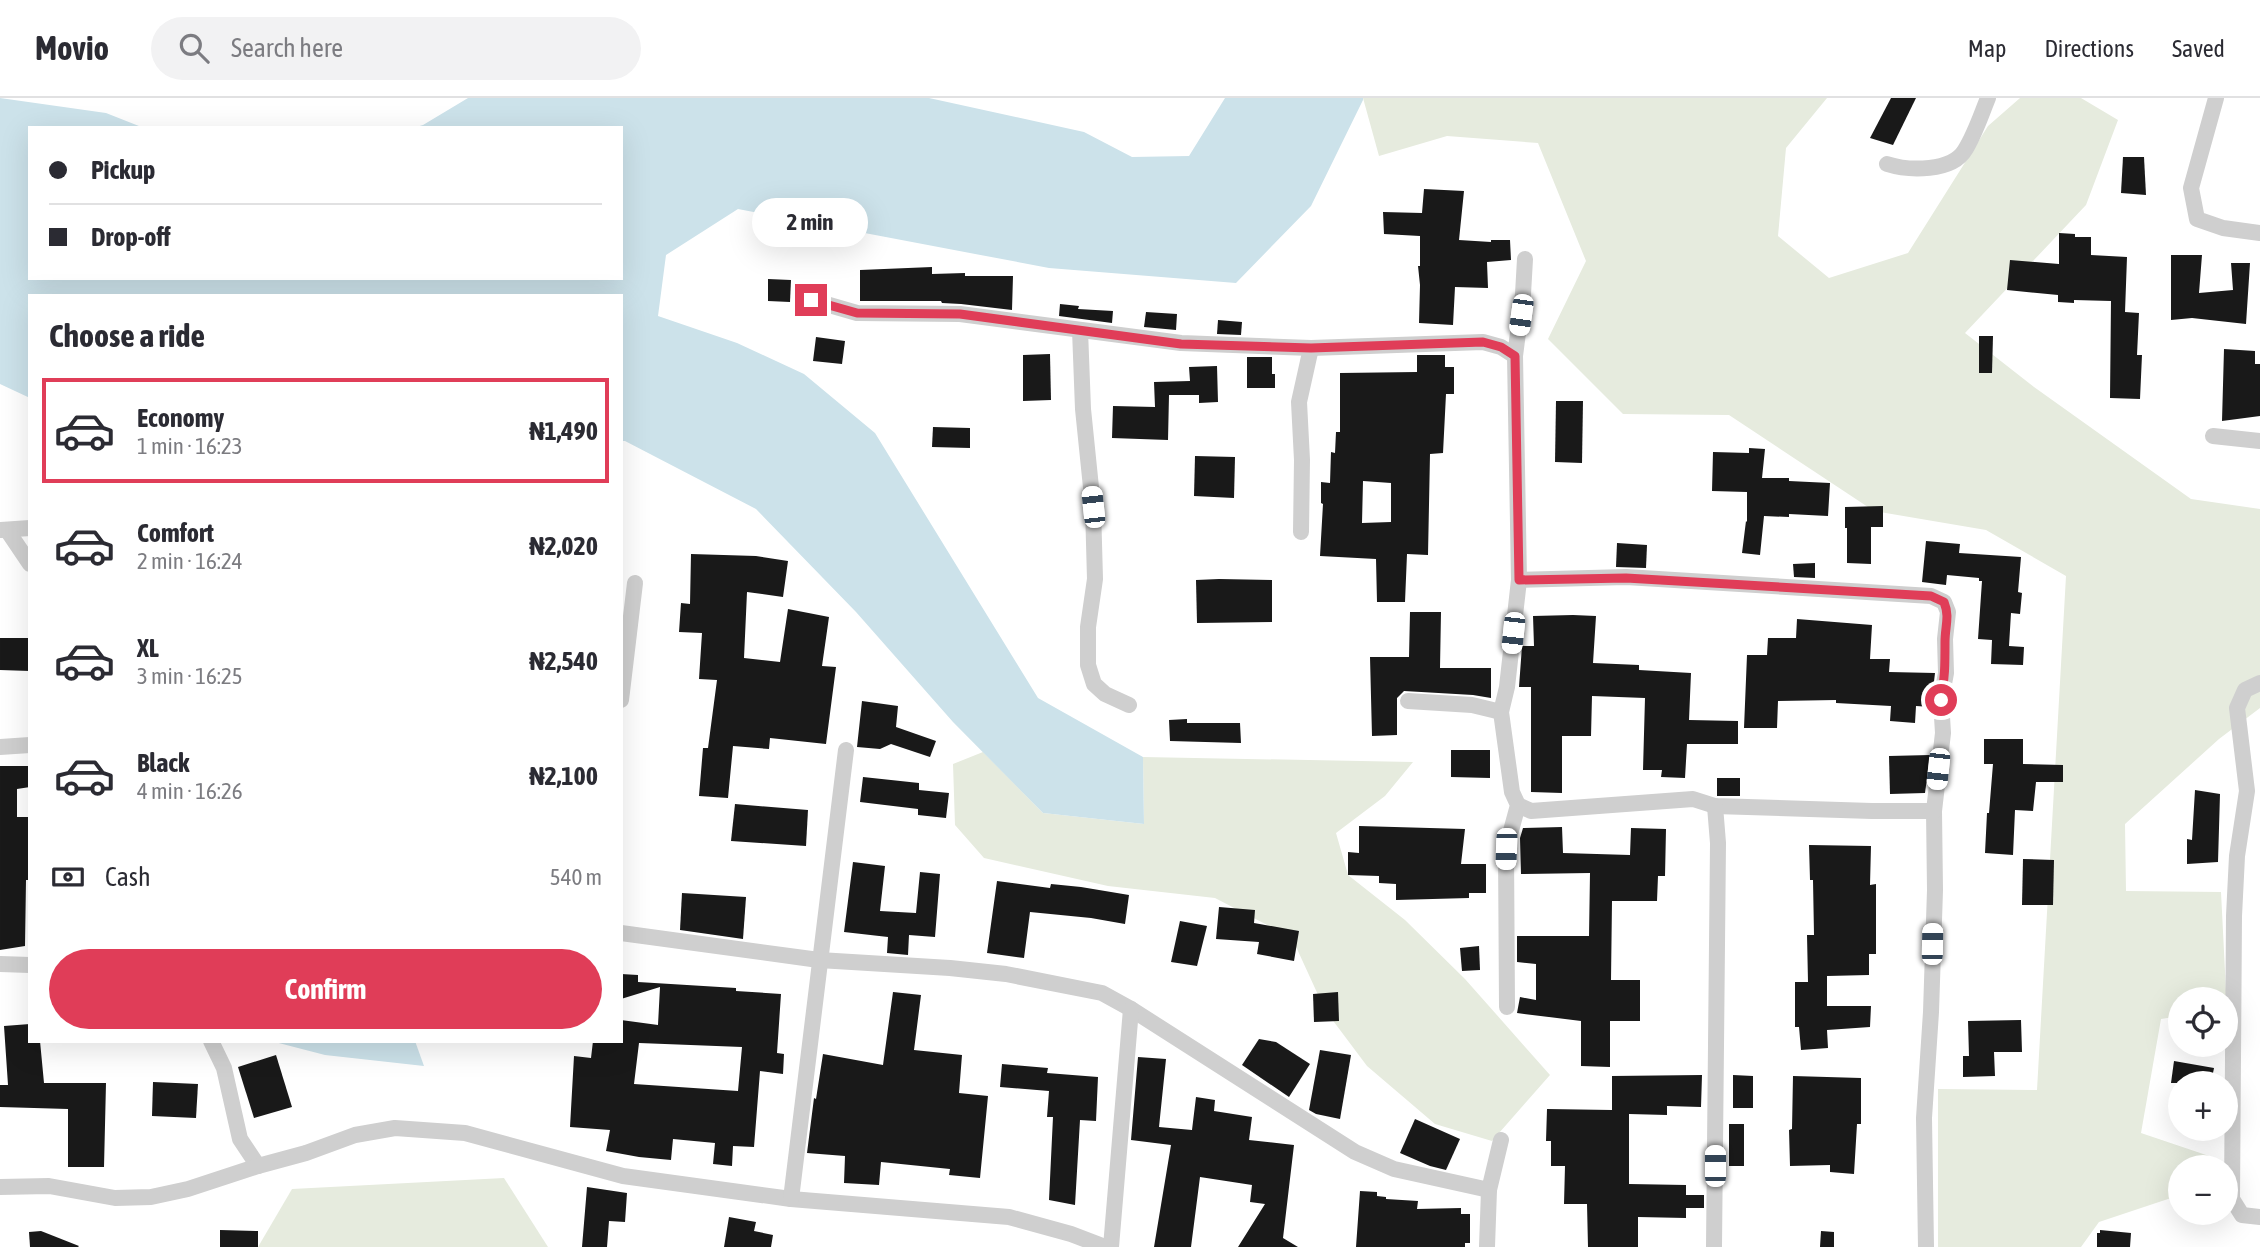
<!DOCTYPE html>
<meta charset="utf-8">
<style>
body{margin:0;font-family:"Asap Condensed",sans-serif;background:#f2f2f3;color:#2b2b33;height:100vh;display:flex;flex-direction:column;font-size:26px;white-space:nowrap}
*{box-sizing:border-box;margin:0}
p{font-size:23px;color:#7c7c81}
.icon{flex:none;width:38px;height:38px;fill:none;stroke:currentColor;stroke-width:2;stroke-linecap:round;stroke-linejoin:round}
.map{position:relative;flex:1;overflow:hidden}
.details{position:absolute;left:28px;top:196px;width:595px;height:749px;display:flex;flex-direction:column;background:#fff;border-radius:0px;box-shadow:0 7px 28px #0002}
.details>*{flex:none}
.top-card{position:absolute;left:28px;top:28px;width:595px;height:154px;border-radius:0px;box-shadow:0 7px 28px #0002;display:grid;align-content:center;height:154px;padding:0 21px;background:#fff}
.fabs{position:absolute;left:2168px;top:889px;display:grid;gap:14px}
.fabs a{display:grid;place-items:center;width:70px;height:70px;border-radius:50%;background:#fff;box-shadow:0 7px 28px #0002;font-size:35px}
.end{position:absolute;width:32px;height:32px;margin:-16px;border:9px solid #e03d58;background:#fff;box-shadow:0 0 0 4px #fff}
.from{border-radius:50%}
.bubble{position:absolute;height:49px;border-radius:24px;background:#fff;box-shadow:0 7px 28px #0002;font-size:23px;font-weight:700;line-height:49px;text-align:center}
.car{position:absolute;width:21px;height:42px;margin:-21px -10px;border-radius:9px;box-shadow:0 0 5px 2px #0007;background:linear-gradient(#fff 24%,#345 0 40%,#fff 0 76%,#345 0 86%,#fff 0)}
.top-card b{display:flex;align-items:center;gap:24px;height:66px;font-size:26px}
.top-card b+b{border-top:2px solid #e1e1e2}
.top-card i{width:18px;height:18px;background:#2b2b33}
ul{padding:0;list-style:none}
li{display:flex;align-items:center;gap:21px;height:105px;margin:0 14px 10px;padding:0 7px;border:4px solid transparent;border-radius:0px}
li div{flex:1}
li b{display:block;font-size:26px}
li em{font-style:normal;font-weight:700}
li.active{border-color:#e03d58}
li>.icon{width:63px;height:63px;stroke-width:1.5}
h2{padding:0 21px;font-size:32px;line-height:84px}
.pay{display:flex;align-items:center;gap:18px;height:77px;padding:0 21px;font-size:26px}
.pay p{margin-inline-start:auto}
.cta{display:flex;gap:14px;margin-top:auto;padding:14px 21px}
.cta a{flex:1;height:80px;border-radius:42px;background:#e03d58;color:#fff;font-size:28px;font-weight:700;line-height:80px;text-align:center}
header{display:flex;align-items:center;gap:42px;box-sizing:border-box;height:98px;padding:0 35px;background:#fff;border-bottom:2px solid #e1e1e2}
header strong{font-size:33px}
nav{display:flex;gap:38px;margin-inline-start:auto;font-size:24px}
.search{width:490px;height:63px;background:#f2f2f3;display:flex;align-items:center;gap:18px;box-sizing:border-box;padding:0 24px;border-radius:38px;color:#7c7c81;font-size:26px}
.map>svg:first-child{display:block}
.green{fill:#e6ebde}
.water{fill:#cce2ea}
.building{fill:#191919;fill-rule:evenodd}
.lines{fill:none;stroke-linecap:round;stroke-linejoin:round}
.minor{stroke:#cfcfcf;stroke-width:16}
.route{stroke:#e03d58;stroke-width:9}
</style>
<header>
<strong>Movio</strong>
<div class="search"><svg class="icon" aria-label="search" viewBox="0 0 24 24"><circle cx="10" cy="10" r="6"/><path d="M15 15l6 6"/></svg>Search here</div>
<nav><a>Map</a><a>Directions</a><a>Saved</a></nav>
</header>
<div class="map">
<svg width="2260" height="1149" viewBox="0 0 2260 1149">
<rect width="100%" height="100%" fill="#fff"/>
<!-- green -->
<g class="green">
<path d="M1363 0H1827L1786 50 1778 138 1829 180 1908 155 1988 28 2020 0H2081L2118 22 2086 107 1965 235 2034 289 2191 401 2260 411V610L2219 641 2125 726 2126 793 2221 794 2227 913 2226 901H2180V918L2161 921 2141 1035 2215 1060 2209 1069H2180V1097L2099 1124 2081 1149H1938V991L2037 992 2066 478 1986 432 1874 413 1729 317 1623 316 1548 241 1586 163 1538 45 1447 38 1379 58Z"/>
<path d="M983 654 1043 715 1144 726 1143 659 1413 664 1385 698 1336 735 1348 777 1405 822 1465 881 1550 977 1492 1043 1435 1026 1367 968 1325 912 1292 840 1215 800 1108 788 984 760 955 727 953 666Z"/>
<path d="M504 1080 548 1149H258L292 1091Z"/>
</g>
<!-- water -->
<g class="water">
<path d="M0 0 106 15 144 30H30V180H621V30H413L423 27 468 0H929L1084 34 1132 59 1189 58 1225 0H1363V2L1311 108 1236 185 1049 170 738 111 666 157 658 218 737 245 804 276 875 335 1038 600 1143 659 1144 726 1043 715 953 624 856 514 756 411 625 343H621V198H30V300L0 286Z"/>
<path d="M271 943H415L424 968 325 957Z"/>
</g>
<!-- building -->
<g class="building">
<path d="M1891 0H1916L1893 47 1870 40Z"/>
<path d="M2123 59H2144L2146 97 2121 95Z"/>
<path d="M1424 91 1464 93 1459 142 1491 144V142H1510L1511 162 1487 164 1488 190 1455 189 1453 227 1419 225 1420 187 1418 168H1420V138L1384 136 1383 114 1422 115Z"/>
<path d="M2059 135 2075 136V139H2091V157L2127 159 2125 214 2139 215 2137 257H2142L2140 301 2110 300 2111 203 2074 202V205L2058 204V197L2007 192 2010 162 2059 166Z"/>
<path d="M2171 157H2202L2199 195 2233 192 2231 165H2250L2246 226 2192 220 2171 222Z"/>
<path d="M932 169V176L965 175V178H1013L1012 212 961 206 942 205 941 203H860V172Z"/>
<path d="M768 181 791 182 790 204 768 203Z"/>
<path d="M1060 206 1079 208 1078 211 1113 213 1112 225 1059 218Z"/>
<path d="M1146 214 1177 216 1176 232 1144 229Z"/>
<path d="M1218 222 1242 224 1241 237 1217 236Z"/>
<path d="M1979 238H1993L1992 275H1979Z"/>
<path d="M816 239 845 243 842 266 813 263Z"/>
<path d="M2224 251 2255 253V266H2260V318L2222 323Z"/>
<path d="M1050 256 1051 302 1023 303V257Z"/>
<path d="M1417 257H1445V269H1454V296H1446L1443 355 1430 356 1428 457 1407 456 1405 504H1377L1376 461 1320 458 1323 406 1321 405V384L1330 385 1331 354 1335 355 1336 334H1340V275L1417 274ZM1363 383 1391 385V424L1362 425Z"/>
<path d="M1247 259H1272V276H1275V290H1247Z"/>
<path d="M1217 268 1218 304 1199 305V297H1169L1168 342 1112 340 1113 308 1155 309 1154 284 1190 283 1189 269Z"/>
<path d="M1556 303H1583L1582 365 1555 364Z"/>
<path d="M933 329 970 330V350L932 349Z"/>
<path d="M1749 350 1765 351 1762 380H1789V383L1830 385 1828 418 1789 416V419L1764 418 1760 457 1742 455 1746 423 1747 424V394L1712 393 1713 354 1749 355Z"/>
<path d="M1195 358 1235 359 1234 400 1194 398Z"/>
<path d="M1883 408V429H1871V466L1847 465V430H1845V409Z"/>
<path d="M1926 443 1960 446 1959 455 2021 459 2018 494 2022 495 2020 516 2011 515 2009 548 2024 549 2023 567 1991 566 1992 542 1978 541 1982 483H1979V480L1947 477 1946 487 1922 484Z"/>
<path d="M1617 445 1647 447 1646 470 1616 469Z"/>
<path d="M691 456 756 458 788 463 783 499 747 494 744 560 780 564 788 511 829 519 822 568 836 569 826 646 770 640 769 651 733 648 728 700 699 698 703 650H708L717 582 699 581 702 535 679 534 681 505 690 506Z"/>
<path d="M1815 465V480L1794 479 1793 466Z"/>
<path d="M1219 481 1272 482V524L1197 525 1196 482Z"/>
<path d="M1410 514H1441L1440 570H1491V600L1473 597 1404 593 1397 600V637L1372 638 1370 559H1409Z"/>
<path d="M1573 517 1596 518 1593 565 1639 567V572L1691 575 1689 622 1738 623V646H1687L1685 680 1661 679 1662 672H1643L1645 600 1592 598 1591 638H1562V695L1531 694V589H1519L1522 548H1534L1533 518Z"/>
<path d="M1797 521 1872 527 1870 561H1890L1889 574 1935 575 1931 609 1916 608 1915 625 1890 623 1891 608 1836 605V602L1778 603 1777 630H1744L1747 557H1767L1768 540H1796Z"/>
<path d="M0 540H30V573L0 572Z"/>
<path d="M862 603 898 608 896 629 936 643 930 659 891 646 880 651 857 649Z"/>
<path d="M1187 621V625H1240L1241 645 1170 643 1169 622Z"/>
<path d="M1984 641H2023V666L2063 667V684H2036L2033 713 2015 712 2013 757 1985 755 1987 715H1989L1993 666H1984Z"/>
<path d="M1451 652H1490V680L1451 679Z"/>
<path d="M1930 657 1925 695 1890 696 1889 658Z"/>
<path d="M0 668H30V689L17 691V719H30V782H26L25 848 0 852Z"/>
<path d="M863 679 919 685V692L949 695 946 720 918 717V711L860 704Z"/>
<rect x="1717" y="680" width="23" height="18"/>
<path d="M2195 692 2220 696 2218 764 2187 766V741L2192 742Z"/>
<path d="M735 706 808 712 806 748 731 743Z"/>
<path d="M1359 728 1465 731 1461 766H1486V795H1469V800L1396 802V786L1379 785V778L1348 777V754L1359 755Z"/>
<path d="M1562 729 1563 755 1630 757 1631 730 1666 731 1665 778H1658L1657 803H1612L1611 882H1640V923H1610V969L1581 968V923L1517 915 1520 899 1536 902V866L1517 864V838H1589L1590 775 1521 776 1520 740 1523 730Z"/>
<path d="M1809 747 1871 748 1870 787 1876 786V856H1869V877L1827 878V908H1871L1870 929 1827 932 1828 950 1801 952 1799 929H1795V884H1808L1807 837H1814L1813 782H1810Z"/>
<path d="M2023 761 2054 762 2053 807H2022Z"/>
<path d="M853 764 885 768 880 813 916 815 920 774 940 776 935 839 909 837 908 857 887 855 888 839 844 834Z"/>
<path d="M997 783 1050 790 1051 786 1081 789 1129 797 1125 826 1091 820 1030 814 1024 860 987 855Z"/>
<path d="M682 795 746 799 743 841 680 832Z"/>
<path d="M1219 809 1255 812 1254 825 1299 833 1294 863 1257 856 1259 844 1216 841Z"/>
<path d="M1180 823 1207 828 1197 868 1171 864Z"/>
<path d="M1479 848 1480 872 1462 873 1460 850Z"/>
<path d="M621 876 638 877V884L736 890V893L781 896 777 955 784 956 783 976 760 973 754 1049 733 1048 732 1068 713 1066 715 1045 673 1041 671 1062 639 1059 606 1053 610 1032 570 1029 574 958 591 960 593 943H621V922L658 927 660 889 621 901ZM639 945 742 949 738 993 634 986Z"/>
<path d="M893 894 921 897 914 952 962 957 959 995 988 998 980 1080 949 1077 950 1071 881 1064 879 1087 844 1085 845 1058 807 1055 814 1000 816 1001 823 956 883 967Z"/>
<path d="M1338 894 1339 923 1314 924 1313 896Z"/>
<path d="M2021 922 2022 954H1994L1995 978 1963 979V958H1969L1968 923Z"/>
<path d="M30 926V943H40L44 985H106L104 1069H68V1011L0 1009V987H8L4 928Z"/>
<path d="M1259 941 1276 944 1310 966 1289 999 1242 967Z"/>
<path d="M1320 952 1351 957 1340 1021 1316 1016 1309 1012Z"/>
<path d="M276 957 292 1009 254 1020 238 969Z"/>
<path d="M1138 959 1166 961 1159 1029 1192 1032 1196 999 1215 1002 1214 1013 1252 1019 1249 1042 1294 1047 1283 1140 1298 1149H1238L1265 1106 1250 1104 1252 1087 1200 1079 1191 1149H1154L1171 1047 1131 1042Z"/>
<path d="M2174 963 2214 970 2211 985H2171Z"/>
<path d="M1002 966 1048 970 1047 975 1098 979 1096 1023 1080 1022 1075 1107 1049 1102 1053 1019H1047L1049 993 1000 989Z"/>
<path d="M1702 977 1701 1009 1667 1008V1017L1629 1016V1086L1686 1087V1097H1704V1110H1686V1120L1638 1119V1149H1588L1587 1106H1564L1565 1068H1551V1043H1546L1547 1011 1612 1012V978Z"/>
<path d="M1733 977 1753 978V1010H1733Z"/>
<path d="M1793 978 1861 980V1026H1857L1854 1076 1830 1074V1067L1790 1068 1789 1032 1792 1031Z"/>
<path d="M153 984 198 986 196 1020 152 1018Z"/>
<path d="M1415 1021 1460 1041 1446 1072 1430 1068 1400 1055Z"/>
<rect x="1729" y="1026" width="15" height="42"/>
<path d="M587 1089 627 1095 625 1124 609 1123 607 1149H582Z"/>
<path d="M1360 1093 1377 1094V1098L1386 1099V1101L1418 1103 1417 1111 1461 1110V1116H1470V1145H1465V1149H1356Z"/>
<path d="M729 1119 756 1124 754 1133 773 1137 771 1149H724Z"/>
<path d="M220 1132 258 1133V1149H220Z"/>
<path d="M2100 1132 2131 1135 2130 1149H2097V1135H2100Z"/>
<path d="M41 1133 79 1148 78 1149H30L29 1134Z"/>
<path d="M1821 1133 1834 1134V1149H1820Z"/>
</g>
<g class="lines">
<!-- minor -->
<g class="minor">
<path d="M2216 0 2191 90 2197 121 2223 130 2260 135"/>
<path d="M1887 66C1909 73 1952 74 1965 52 1975 36 1981 17 1988 0"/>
<path d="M812 202 857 215 960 216 1181 245 1311 250 1483 244 1501 249 1515 258"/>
<path d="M1080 232 1083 311 1093 409 1095 481 1088 529V567L1094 586 1105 596 1129 607"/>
<path d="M2213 338 2260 343"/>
<path d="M1 432 30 430"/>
<path d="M7 432 30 466"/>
<path d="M1301 434 1302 362 1299 304 1311 250"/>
<path d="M1519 482 1626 479 1931 498 1944 504 1948 514 1945 541 1946 575 1941 602 1943 635 1934 713 1935 792 1931 914 1924 1020 1926 1149"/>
<path d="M2260 585 2245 592 2237 610 2247 693 2237 758 2234 818 2232 1101 2242 1117 2260 1119"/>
<path d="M621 602 635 485"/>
<path d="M1408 603 1472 607 1501 614"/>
<path d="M0 649 30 647"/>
<path d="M1518 707 1531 713 1693 701 1715 708 1872 713H1934"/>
<path d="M621 835 819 862 950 870 1006 876 1102 895 1131 911 1355 1054 1394 1071 1489 1092"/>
<path d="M0 866 30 867"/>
<path d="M1507 909 1506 751 1518 707 1512 694 1501 614 1507 589 1519 482 1515 258 1523 196 1525 161"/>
<path d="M211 943 224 970 240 1041 258 1068"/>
<path d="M0 1089 49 1088 115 1100 151 1099 188 1091 258 1068 306 1055 355 1037 395 1030 465 1035 623 1078 791 1101 1009 1119 1071 1136 1105 1149"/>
<path d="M791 1101 846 652"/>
<path d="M1111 1149 1131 911"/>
<path d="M1487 1149 1489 1092 1501 1042"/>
<path d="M1714 1149 1718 745 1715 708"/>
</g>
</g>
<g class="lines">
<!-- route -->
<path class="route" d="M811 202 857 215 960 216 1181 246 1311 250 1483 244 1501 249 1515 258 1519 482 1626 480 1931 498 1944 504C1950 519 1945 528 1945 544 1945 566 1945 580 1941 602"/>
</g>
</svg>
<div class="fabs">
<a><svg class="icon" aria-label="locate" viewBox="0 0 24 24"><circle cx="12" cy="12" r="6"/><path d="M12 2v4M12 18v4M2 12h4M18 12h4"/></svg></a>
<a>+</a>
<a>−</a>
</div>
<i class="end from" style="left:1941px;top:602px"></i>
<i class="end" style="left:811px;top:202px"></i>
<div class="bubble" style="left:752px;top:100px;width:116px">2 min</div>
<i class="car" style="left:1521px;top:217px;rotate:188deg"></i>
<i class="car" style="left:1093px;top:409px;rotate:354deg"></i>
<i class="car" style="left:1513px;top:535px;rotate:186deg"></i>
<i class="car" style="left:1938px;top:671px;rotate:186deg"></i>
<i class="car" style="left:1506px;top:751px;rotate:182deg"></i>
<i class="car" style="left:1932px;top:846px;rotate:1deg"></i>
<i class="car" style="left:1715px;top:1068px;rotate:0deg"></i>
<div class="top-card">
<b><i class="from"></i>Pickup</b>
<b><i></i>Drop-off</b>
</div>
<section class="details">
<h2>Choose a ride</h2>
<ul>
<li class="active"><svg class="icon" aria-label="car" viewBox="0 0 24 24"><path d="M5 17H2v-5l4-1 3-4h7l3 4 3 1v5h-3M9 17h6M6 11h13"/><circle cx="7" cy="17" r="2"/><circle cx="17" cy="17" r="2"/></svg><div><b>Economy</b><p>1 min · 16:23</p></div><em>₦1,490</em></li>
<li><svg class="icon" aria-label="car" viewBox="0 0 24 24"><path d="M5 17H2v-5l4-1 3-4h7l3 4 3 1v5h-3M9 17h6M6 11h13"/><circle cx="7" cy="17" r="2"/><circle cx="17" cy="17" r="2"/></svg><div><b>Comfort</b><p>2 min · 16:24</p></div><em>₦2,020</em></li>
<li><svg class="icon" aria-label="car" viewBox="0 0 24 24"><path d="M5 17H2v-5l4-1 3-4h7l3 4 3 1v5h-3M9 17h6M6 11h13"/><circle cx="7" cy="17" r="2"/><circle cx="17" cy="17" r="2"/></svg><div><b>XL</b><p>3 min · 16:25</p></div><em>₦2,540</em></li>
<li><svg class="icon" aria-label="car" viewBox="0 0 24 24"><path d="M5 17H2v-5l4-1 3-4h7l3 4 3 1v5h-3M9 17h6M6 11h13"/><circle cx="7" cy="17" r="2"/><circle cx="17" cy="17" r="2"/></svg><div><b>Black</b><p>4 min · 16:26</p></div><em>₦2,100</em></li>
</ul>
<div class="pay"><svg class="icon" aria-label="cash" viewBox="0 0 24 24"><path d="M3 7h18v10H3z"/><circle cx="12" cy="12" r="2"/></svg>Cash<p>540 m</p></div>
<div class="cta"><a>Confirm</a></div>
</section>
</div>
